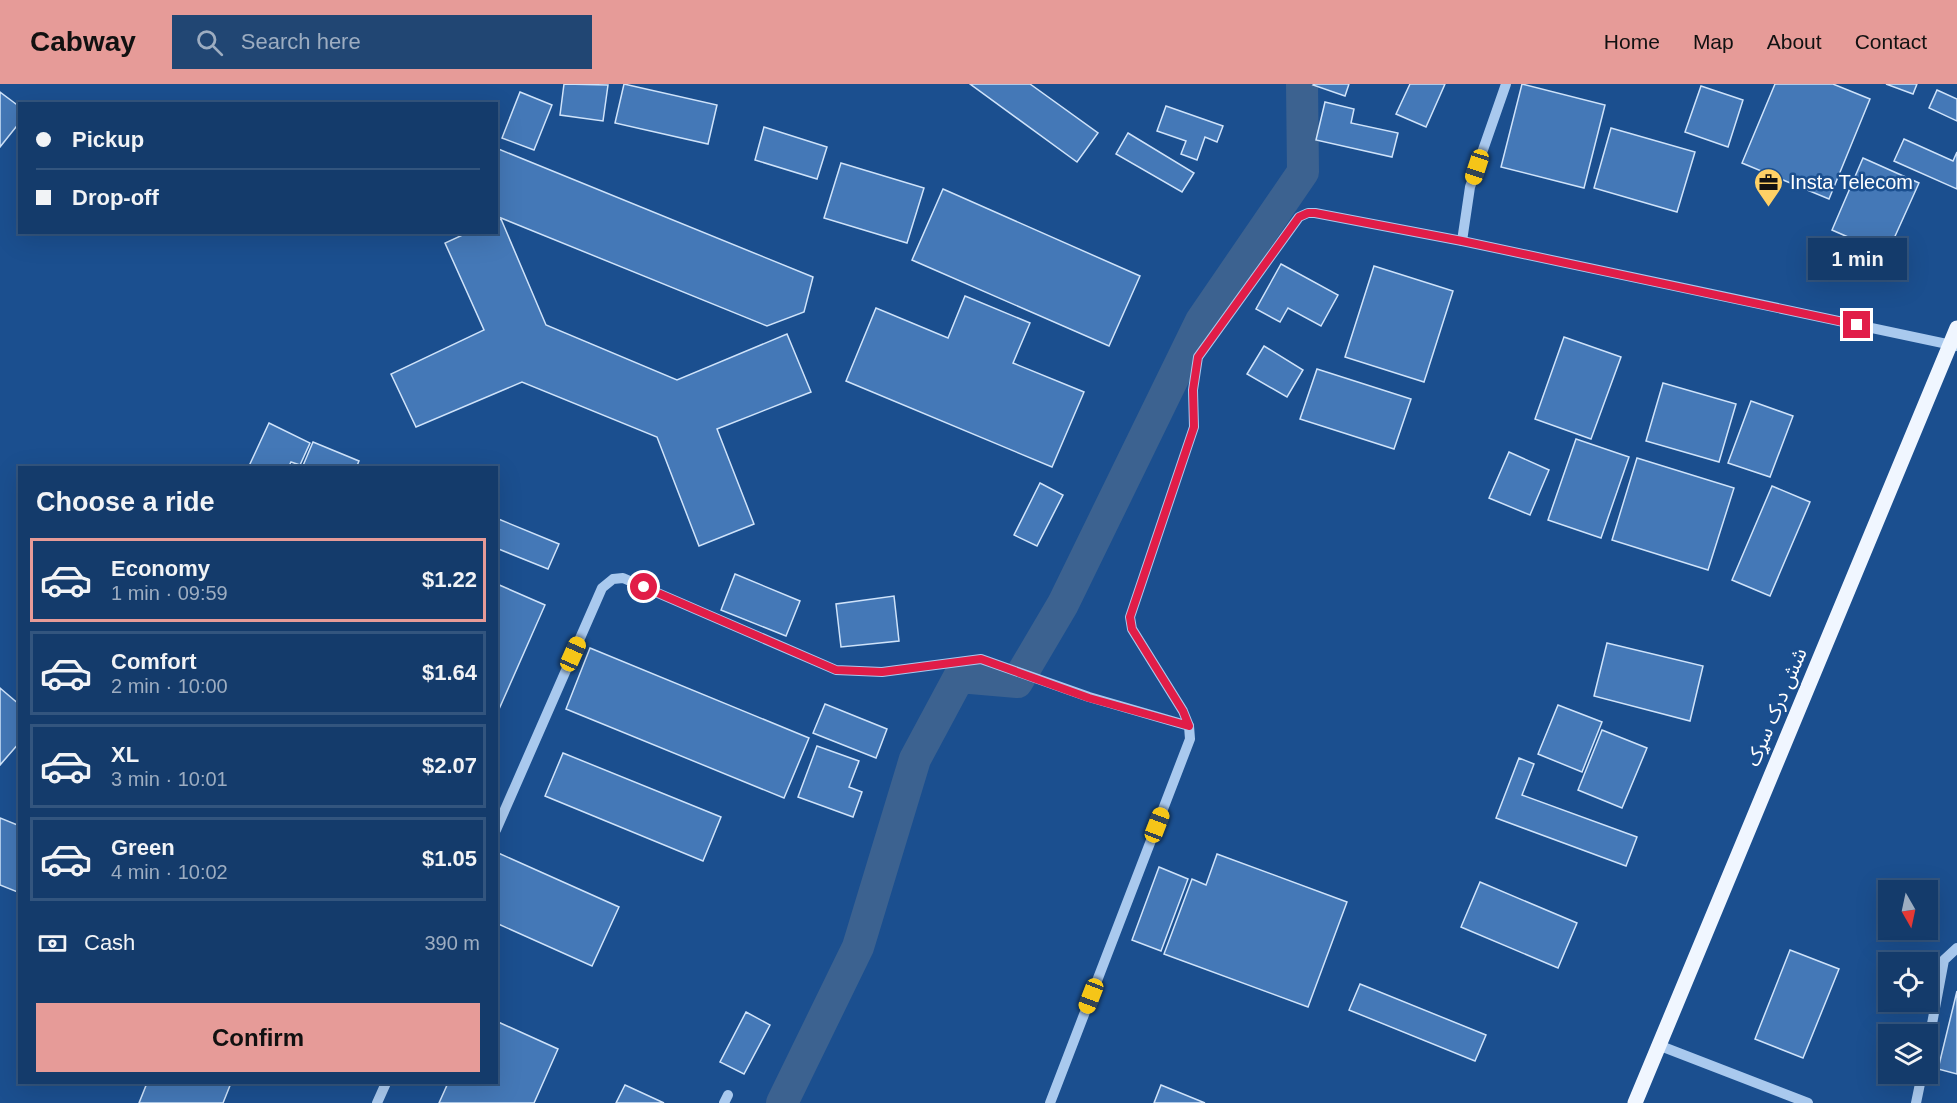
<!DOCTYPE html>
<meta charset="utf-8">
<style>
body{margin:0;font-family:Helvetica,"Noto Sans Arabic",sans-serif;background:#214673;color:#f1f3f6;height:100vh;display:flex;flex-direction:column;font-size:22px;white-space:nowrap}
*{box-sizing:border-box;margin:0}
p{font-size:20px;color:#9dadc1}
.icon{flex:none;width:33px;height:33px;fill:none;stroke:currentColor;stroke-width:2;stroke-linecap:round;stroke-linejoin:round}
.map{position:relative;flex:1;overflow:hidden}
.panel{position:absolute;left:18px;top:382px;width:480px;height:618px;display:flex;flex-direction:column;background:#143b6b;border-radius:0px;box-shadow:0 6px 24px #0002,0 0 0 2px #33557e}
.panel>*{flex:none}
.hud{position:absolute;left:18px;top:18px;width:480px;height:132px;border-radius:0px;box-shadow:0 6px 24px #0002,0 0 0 2px #33557e;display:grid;align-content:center;height:132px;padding:0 18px;background:#143b6b}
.needle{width:39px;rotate:171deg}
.tools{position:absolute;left:1878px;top:796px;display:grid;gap:12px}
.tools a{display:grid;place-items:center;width:60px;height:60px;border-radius:0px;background:#143b6b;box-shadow:0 6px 24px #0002,0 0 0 2px #33557e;font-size:30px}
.end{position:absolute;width:27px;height:27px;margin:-14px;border:8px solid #e11d48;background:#fff;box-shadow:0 0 0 3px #fff}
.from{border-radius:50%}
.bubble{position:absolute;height:42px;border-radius:0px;background:#143b6b;box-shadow:0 6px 24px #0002,0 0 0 2px #33557e;font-size:20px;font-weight:600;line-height:42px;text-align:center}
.car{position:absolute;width:18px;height:36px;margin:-18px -9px;border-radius:8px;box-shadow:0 0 4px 2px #0007;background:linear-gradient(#f5c518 24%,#345 0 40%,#f5c518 0 76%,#345 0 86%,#f5c518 0)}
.hud b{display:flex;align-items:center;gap:21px;height:57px;font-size:22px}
.hud b+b{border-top:2px solid #33557e}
.hud i{width:15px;height:15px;background:#f1f3f6}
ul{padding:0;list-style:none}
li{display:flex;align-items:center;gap:18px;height:84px;margin:0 12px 9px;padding:0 6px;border:3px solid #33557e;border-radius:0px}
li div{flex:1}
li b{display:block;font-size:22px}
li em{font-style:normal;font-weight:600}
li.selected{border-color:#e69b98}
li>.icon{width:54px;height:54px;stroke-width:1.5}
h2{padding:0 18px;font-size:27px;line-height:72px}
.pay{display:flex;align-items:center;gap:15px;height:66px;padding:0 18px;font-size:22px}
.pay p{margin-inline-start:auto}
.cta{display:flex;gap:12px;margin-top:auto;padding:12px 18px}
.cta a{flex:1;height:69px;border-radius:0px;background:#e69b98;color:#111;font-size:24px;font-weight:600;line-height:69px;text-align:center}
header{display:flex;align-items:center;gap:36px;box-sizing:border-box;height:84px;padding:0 30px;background:#e69b98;color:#111}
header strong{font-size:28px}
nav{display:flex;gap:33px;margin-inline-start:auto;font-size:21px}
.search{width:420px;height:54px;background:#214673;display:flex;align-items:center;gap:15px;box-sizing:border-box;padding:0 21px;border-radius:0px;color:#9dadc1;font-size:22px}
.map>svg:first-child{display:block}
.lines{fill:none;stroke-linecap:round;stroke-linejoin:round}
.canal{stroke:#3c6290;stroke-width:32}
.building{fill:#4478b7;stroke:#cfe3fa;stroke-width:1.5}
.minor{stroke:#a9c9ee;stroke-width:10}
.major{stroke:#f0f6ff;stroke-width:15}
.route{stroke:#e11d48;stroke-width:8}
.labels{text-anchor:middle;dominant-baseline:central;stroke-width:5;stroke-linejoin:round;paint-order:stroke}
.poi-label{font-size:20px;fill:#fff;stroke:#1b4f8f;text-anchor:start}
.street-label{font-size:20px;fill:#fff;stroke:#1b4f8f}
</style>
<header>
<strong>Cabway</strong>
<div class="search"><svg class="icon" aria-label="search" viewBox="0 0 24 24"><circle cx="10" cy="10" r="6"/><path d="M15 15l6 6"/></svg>Search here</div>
<nav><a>Home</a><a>Map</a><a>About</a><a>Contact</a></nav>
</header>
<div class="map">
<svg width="1957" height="1019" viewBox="0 0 1957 1019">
<rect width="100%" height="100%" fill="#1b4f8f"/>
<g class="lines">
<!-- canal -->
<path class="canal" d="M782 1019 858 863 915 675 959 593 1017 598 1063 520 1201 237 1303 88 1302 0"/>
</g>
<!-- building -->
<g class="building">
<path d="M564 0 608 1 603 37 560 31Z"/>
<path d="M624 0 717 21 708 60 615 39Z"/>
<path d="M970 0H1030L1098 49 1077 78Z"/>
<path d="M1314 0H1349L1345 12 1313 1Z"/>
<path d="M1410 0H1445L1426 43 1396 30Z"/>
<path d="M1522 0 1605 21 1584 104 1501 83Z"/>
<path d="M1775 0H1833L1870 15 1829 115 1742 79Z"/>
<path d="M1886 0H1917L1913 10Z"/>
<path d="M1701 2 1743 16 1728 63 1685 48Z"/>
<path d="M1937 6 1957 15V37L1929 24Z"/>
<path d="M0 8 20 23V38L0 63Z"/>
<path d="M520 8 552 21 534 66 502 54Z"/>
<path d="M1325 18 1354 25 1351 39 1398 49 1392 73 1316 56Z"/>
<path d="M1166 22 1223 42 1217 58 1205 53 1197 76 1181 70 1186 57 1157 47Z"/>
<path d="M764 43 827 63 817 95 755 76Z"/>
<path d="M1611 44 1695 68 1677 128 1594 104Z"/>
<path d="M1128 49 1194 89 1182 108 1116 70Z"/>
<path d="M1904 55 1953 77 1957 68V105L1894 77Z"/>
<path d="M496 64 813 193 804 228 767 242 496 132Z"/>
<path d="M1863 74 1919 99 1887 170 1832 146Z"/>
<path d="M841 79 924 104 907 159 824 134Z"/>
<path d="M943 105 1140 192 1109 262 912 176Z"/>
<path d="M501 135 546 241 677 296 787 250 811 308 717 345 754 440 699 462 657 353 522 298 416 343 391 290 484 246 445 159 469 148H496V137Z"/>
<path d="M1281 180 1338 211 1321 242 1288 224 1280 238 1256 225Z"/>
<path d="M1374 182 1453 207 1424 298 1345 273Z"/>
<path d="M965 212 1030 239 1013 279 1084 308 1052 383 846 297 876 224 948 254Z"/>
<path d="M1564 253 1621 273 1591 355 1535 335Z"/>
<path d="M1264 262 1303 286 1287 313 1247 290Z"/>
<path d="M1317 285 1411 315 1394 365 1300 335Z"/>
<path d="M1663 299 1736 320 1719 378 1646 357Z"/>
<path d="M1751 317 1793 332 1770 393 1728 379Z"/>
<path d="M269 339 310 359 300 381 291 378 288 384H252L249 382Z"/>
<path d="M1576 355 1629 373 1601 454 1548 436Z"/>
<path d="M313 358 359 377 356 384H302Z"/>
<path d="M1509 368 1549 386 1530 431 1489 414Z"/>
<path d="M1637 374 1734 404 1708 486 1612 456Z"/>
<path d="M1040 399 1063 411 1037 462 1014 451Z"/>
<path d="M1772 402 1810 418 1770 512 1732 496Z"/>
<path d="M496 434 559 460 548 485 496 464Z"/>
<path d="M735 490 800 517 786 552 721 526Z"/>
<path d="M497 500 545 521 496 632V502Z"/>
<path d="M894 512 899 557 841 563 836 520Z"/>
<path d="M1607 559 1703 582 1690 637 1594 612Z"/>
<path d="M590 564 809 654 784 714 566 625Z"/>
<path d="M0 604 20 621V658L0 681Z"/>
<path d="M825 620 887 645 876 674 813 649Z"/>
<path d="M1558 621 1602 638 1582 688 1538 670Z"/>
<path d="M1602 646 1647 664 1622 724 1578 706Z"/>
<path d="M817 662 859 677 849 703 862 708 853 733 798 713Z"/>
<path d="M563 669 721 733 703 777 545 712Z"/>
<path d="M1519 674 1534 680 1522 711 1637 753 1626 782 1496 734Z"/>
<path d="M0 734 20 742V809L0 801Z"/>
<path d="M496 768 619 823 592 882 496 839Z"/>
<path d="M1217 770 1347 818 1308 923 1164 870 1192 795 1206 801Z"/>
<path d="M1159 783 1188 795 1161 867 1132 856Z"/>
<path d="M1480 798 1577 839 1558 884 1461 843Z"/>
<path d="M1790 866 1839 885 1803 974 1755 955Z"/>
<path d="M1360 900 1486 951 1475 977 1349 926Z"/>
<path d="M1957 907V990L1938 985Z"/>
<path d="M746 928 770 941 744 990 720 978Z"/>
<path d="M496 937 558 965 534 1019H439L448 999H496Z"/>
<path d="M147 999H231L223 1019H139Z"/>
<path d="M625 1001 664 1019H616Z"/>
<path d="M1161 1001 1205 1019H1154Z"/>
</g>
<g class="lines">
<!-- minor -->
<g class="minor">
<path d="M1462 157 1470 103 1506 0"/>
<path d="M496 746 602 504 613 495 623 494 836 586 882 588 981 575 1089 613 1189 642"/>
<path d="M1658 961 1808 1019"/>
<path d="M1928 961 1944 876 1957 864"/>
<path d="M377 1019 386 999"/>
<path d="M724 1019 728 1011"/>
<path d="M1050 1019 1190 655 1189 642 1183 627 1132 545 1130 533 1194 343 1193 306 1198 273 1299 133 1308 129H1315L1462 157 1957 262"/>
<path d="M1916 1019 1922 990"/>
</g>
<!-- major -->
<path class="major" d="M1635 1019 1957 244"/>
</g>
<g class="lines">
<!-- route -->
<path class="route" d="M644 503 836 586 882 588 981 575 1089 614 1189 642 1183 627 1132 545 1130 533 1194 343 1193 306 1198 273 1299 133 1308 129H1315L1462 157 1857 241"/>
</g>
<!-- icons -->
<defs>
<symbol id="office-pin" viewBox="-11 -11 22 30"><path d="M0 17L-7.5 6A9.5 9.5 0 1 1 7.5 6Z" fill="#ffd166" stroke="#1b4f8f"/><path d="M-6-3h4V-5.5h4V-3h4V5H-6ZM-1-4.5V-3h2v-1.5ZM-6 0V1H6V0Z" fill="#111"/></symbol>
</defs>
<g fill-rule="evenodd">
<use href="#office-pin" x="1752" y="82" width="33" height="45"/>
</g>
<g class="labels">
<!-- poi labels -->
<g class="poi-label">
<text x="1790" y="98">Insta Telecom</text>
</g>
<!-- street labels -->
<g class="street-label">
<text transform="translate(1776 623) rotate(-67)">شش درک سړک</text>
</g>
</g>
</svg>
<div class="tools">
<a><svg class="needle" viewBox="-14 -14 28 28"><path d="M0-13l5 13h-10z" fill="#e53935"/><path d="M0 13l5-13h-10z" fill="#9dadc1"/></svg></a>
<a><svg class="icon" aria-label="locate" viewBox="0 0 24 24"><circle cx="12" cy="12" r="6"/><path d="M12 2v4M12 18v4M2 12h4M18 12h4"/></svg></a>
<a><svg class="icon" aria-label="layers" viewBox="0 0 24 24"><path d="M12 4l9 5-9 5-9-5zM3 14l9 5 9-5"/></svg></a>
</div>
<i class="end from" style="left:644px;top:503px"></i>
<i class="end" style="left:1857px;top:241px"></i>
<div class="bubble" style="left:1808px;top:154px;width:99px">1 min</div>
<i class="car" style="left:1477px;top:83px;rotate:198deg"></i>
<i class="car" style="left:573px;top:570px;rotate:24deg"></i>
<i class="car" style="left:1157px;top:741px;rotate:21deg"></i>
<i class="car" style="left:1091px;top:912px;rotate:201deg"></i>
<div class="hud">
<b><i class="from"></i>Pickup</b>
<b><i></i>Drop-off</b>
</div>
<section class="panel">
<h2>Choose a ride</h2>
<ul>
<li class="selected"><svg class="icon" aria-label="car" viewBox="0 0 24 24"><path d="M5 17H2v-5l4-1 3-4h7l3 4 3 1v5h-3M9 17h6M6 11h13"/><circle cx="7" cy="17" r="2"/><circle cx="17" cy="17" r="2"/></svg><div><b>Economy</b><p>1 min · 09:59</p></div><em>$1.22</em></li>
<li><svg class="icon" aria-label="car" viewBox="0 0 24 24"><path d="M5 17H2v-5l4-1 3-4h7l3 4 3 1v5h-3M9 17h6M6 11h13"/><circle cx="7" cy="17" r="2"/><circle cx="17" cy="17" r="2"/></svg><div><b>Comfort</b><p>2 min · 10:00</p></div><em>$1.64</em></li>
<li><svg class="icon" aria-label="car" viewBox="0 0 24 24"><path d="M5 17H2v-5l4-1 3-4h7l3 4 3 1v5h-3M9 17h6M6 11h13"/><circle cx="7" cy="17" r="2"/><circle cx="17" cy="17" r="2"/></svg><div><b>XL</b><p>3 min · 10:01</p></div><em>$2.07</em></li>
<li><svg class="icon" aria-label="car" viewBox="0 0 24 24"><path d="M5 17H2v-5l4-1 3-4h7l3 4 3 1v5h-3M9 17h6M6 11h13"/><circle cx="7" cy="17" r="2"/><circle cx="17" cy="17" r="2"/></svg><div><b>Green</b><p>4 min · 10:02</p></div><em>$1.05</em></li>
</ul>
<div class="pay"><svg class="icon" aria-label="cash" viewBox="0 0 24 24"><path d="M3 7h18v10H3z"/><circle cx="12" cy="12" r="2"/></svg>Cash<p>390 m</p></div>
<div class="cta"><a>Confirm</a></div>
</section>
</div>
